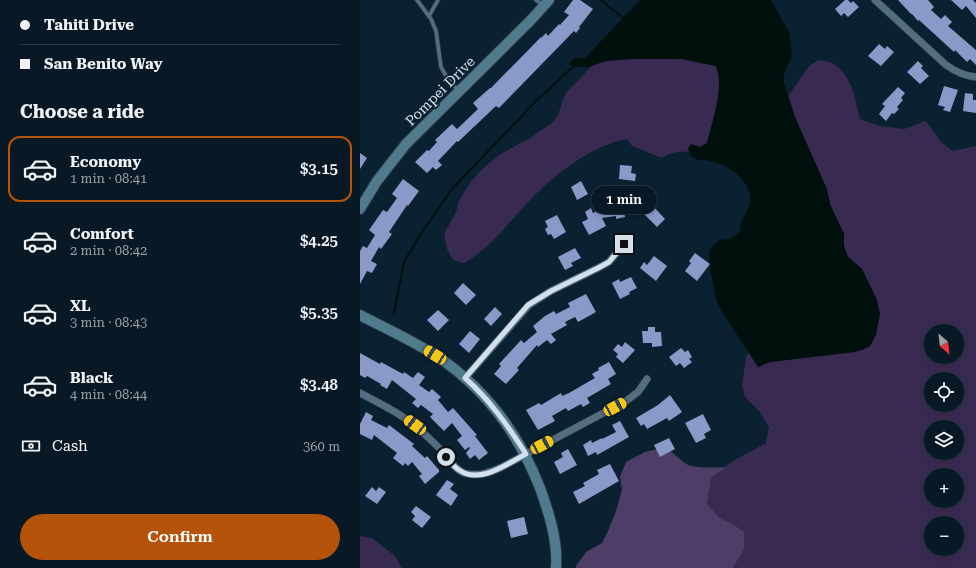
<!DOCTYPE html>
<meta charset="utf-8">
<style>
body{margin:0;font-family:"Roboto Serif",serif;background:#162632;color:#f1f3f6;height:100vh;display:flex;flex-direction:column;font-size:15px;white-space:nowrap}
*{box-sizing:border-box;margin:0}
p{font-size:13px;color:#98a0a7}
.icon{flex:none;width:22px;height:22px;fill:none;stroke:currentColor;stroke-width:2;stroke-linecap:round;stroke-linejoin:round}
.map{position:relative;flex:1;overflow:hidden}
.side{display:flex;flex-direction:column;background:#081925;width:360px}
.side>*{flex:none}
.hud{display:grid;align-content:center;height:88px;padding:0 20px;background:#081925}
.needle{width:26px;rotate:152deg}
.fabs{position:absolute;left:564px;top:324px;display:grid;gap:8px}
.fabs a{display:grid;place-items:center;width:40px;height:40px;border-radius:50%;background:#081925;box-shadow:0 2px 6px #0003,0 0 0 1px #293842;font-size:20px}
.end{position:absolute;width:18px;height:18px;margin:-9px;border:5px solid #d2e0eb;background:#111;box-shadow:0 0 0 2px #111}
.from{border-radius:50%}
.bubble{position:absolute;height:28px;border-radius:14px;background:#081925;box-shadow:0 2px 6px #0003,0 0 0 1px #293842;font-size:13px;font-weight:600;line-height:28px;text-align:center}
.car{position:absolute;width:12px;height:24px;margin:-12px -6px;border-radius:5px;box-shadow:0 0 3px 1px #0007;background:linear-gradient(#f5c518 24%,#345 0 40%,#f5c518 0 76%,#345 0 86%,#f5c518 0)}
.hud b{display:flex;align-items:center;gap:14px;height:38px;font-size:15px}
.hud b+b{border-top:1px solid #293842}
.hud i{width:10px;height:10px;background:#f1f3f6}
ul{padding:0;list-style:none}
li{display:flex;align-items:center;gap:12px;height:66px;margin:0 8px 6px;padding:0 12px;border:2px solid transparent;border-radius:12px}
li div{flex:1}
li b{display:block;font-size:15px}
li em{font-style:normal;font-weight:600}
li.active{border-color:#b45309}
li>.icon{width:36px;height:36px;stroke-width:1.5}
h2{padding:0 20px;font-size:18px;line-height:48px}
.pay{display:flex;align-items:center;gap:10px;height:44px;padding:0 20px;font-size:15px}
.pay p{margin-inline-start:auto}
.primary-button{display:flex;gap:8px;margin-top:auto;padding:8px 20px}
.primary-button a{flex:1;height:46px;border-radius:24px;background:#b45309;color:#fff;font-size:16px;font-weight:600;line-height:46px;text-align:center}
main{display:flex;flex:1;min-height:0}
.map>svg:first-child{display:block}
.green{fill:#392a51;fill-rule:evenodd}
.forest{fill:#4e3e67}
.water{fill:#00100d}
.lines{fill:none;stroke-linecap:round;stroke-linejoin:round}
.stream{stroke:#00100d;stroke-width:2}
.building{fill:#8a99c7}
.lane-casing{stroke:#2e3946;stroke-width:5}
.street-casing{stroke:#2e3946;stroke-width:8}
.secondary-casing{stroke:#2e3946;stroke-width:12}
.lane{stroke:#546d7f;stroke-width:3.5}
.street{stroke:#546d7f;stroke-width:7}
.secondary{stroke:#507b8c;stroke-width:10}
.route{stroke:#d2e0eb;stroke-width:5}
.labels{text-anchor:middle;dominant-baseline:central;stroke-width:4;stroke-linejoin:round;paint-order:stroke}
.street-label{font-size:14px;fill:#d2e0eb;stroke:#0a2131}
</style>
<main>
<section class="side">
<div class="hud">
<b><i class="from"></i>Tahiti Drive</b>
<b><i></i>San Benito Way</b>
</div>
<h2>Choose a ride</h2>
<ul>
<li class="active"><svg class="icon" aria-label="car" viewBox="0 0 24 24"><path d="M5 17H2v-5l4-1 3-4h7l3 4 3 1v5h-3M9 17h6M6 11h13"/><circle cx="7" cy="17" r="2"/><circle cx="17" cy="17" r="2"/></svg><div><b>Economy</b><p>1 min · 08:41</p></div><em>$3.15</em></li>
<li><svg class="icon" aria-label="car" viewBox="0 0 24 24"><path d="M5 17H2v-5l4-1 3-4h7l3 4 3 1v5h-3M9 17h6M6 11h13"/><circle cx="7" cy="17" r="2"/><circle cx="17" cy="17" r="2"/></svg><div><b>Comfort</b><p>2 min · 08:42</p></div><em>$4.25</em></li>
<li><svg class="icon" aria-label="car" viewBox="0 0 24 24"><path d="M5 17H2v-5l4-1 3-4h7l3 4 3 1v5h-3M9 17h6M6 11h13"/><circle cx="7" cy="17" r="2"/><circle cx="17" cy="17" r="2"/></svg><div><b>XL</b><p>3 min · 08:43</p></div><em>$5.35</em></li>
<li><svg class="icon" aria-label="car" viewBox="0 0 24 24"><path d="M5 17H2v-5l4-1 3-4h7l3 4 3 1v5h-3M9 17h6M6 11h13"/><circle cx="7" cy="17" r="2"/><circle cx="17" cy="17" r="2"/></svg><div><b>Black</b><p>4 min · 08:44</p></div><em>$3.48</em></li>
</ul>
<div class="pay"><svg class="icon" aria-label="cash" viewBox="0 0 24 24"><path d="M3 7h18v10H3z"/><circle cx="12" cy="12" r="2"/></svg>Cash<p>360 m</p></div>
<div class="primary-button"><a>Confirm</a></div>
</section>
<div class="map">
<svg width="616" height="568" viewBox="0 0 616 568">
<rect width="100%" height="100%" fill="#0a2131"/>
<!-- green -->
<g class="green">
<path d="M271 59H322L356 66C365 86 352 122 347 143L340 147 328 148 329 152C319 151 311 152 302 158L272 146 267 139C232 145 194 175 170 200 149 222 131 248 104 263L93 260 87 249 84 234 96 212 99 201 110 183 121 170 139 155 170 138 192 123 198 115 205 94 233 65 246 61Z"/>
<path d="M459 60C463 61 469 61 472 63 492 74 495 99 500 119L520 126 544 129 566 121 581 142 593 151 616 146V568H373L384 549 371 523 360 518 347 504 351 478 373 461 406 443 409 427 399 411 385 397 382 386 386 357 389 353 398 367 410 362 494 352 517 300 502 269 488 257 484 246V234L470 204 469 198 435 117 428 96 450 65ZM571 331H597V357H571ZM571 379H597V405H571ZM571 427H597V453H571ZM571 475H597V501H571ZM571 523H597V549H571Z"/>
<path d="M0 536 12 538 35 556 42 568H0Z"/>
</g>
<!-- forest -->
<path class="forest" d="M306 447C313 453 320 460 328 465 335 468 358 468 366 467L351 478 347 504 360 518 371 523 384 532V549L373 568H216V566L226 552 242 543 248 531 256 511 262 490 260 477 266 462 285 452Z"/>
<!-- water -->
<path class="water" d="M280 0H411L429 32 430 38 432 57 425 71 423 80 435 117 467 189 470 204 474 213 484 234V246L488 257 502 269 517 300 520 314 516 335 510 346 502 350 494 352 410 362 398 367 359 307 356 298 350 269 349 253 354 244 360 240 369 239 380 232C380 229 380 225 381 223 383 216 389 210 390 203 395 179 358 157 337 160L331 156 328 148 331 144 340 147 347 143C352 122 365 86 356 66L322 59H271L246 61 228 67H213L208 64 214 58H225Z"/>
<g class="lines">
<!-- stream -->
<g class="stream">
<path d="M241 0 264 19"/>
<path d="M34 313 44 262 62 232 92 189 177 100 214 66"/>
</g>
</g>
<!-- building -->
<g class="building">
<path d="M213 0H220L233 9 219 27 220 28 216 33 214 31 139 108 136 106 98 142 97 141 78 161 82 165 76 170 73 167 67 173 55 162 67 150 69 151 77 142 75 140 92 124 97 129 118 109 113 103 130 88H131L181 37V38L186 33 188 36 199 24 200 25 209 15 204 12Z"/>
<path d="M485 0H488L491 3 493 1 499 7 488 17 484 13 481 16 475 9Z"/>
<path d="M538 0H568L574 7 571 10 581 19 585 15 592 22 588 26 616 50V65L610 59 607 62 595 50 594 52 559 20 558 21 552 14H551Z"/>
<path d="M591 0H613L616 3V18L606 6 602 10Z"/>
<path d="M519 44 525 49 527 46 534 52 521 66 508 56Z"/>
<path d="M558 61 563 66 561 68 569 76 560 84 547 72Z"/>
<path d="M584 86 598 90 590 112 583 110 585 107 578 105Z"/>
<path d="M538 87 545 93 541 98 543 100 537 107 539 109 534 114 532 113 526 121 519 114 525 106 522 104Z"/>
<path d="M605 93 613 94V100H616V113L603 111Z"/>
<path d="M0 153 7 158 0 169Z"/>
<path d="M260 165 272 166 271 173 276 174 275 181 259 179Z"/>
<path d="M43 179 59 191 48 206 47 205 29 232 32 234 21 249 19 247 11 261 17 264 12 273 7 271 0 284V251L3 246 7 248 15 235 9 230 23 210 27 212 37 198 32 194Z"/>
<path d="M221 181 228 194 217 200 211 187Z"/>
<path d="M261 196 265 217 256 219V216L242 218 246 226 229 235 222 222 228 219 225 212 231 208 233 213 238 210 254 207 252 198Z"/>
<path d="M293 206 305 219 297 227 284 214Z"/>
<path d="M197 215 206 232 194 239 191 234 188 235 185 229 188 227 185 221Z"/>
<path d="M215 248 221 258 211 263 213 266 205 270 198 257Z"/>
<path d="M335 253 350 264 337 281 325 271 331 263 329 261Z"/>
<path d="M294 256 307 266 296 281 280 268 284 262 287 265Z"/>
<path d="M271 277 277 288 269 292 270 294 260 299 252 283 259 279 260 282Z"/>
<path d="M103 283 116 295 106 305 94 293Z"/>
<path d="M226 294 236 312 218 322 215 317 205 322 207 325 191 334 196 340 191 344 187 340 178 347 177 345 157 368 159 370 146 384 134 374 141 366 139 364 161 340 164 343 177 332 173 326 185 316 194 311 196 314 210 307 208 303Z"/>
<path d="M135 307 142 314 131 326 124 319Z"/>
<path d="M78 310 89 320 78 331 67 320Z"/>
<path d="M288 327H295V332H301L302 346 292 347V343H283L282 331H288Z"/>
<path d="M110 331 120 339 109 353 99 344Z"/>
<path d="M265 342 275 350 263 363 256 357 258 354 253 350 258 344 262 347Z"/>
<path d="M321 348 325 352 328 350 332 357 329 359 332 362 324 368 320 363 316 366 309 357Z"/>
<path d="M0 353 20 364 21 362 43 374 44 372 53 378 58 372 65 377 59 385 69 392 72 389 81 397 78 400 88 412 93 408 117 435 115 436 128 453 119 460 115 455 110 459 106 453 110 448 109 447 105 450 97 440 102 436 92 423 84 431 70 417 73 414 61 405 58 408 52 403 56 399 32 380 27 389 20 385 21 384 7 376 5 378 0 375Z"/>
<path d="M249 362 256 374 248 379 251 384 227 398 230 403 223 407 221 404 208 411 206 408 192 416 195 421 178 430 166 410 179 403 181 405 201 393 202 396 209 393 235 378 232 374 239 370 238 368Z"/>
<path d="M310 395 322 412 309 421 307 418 287 429 284 424 281 426 276 418 298 405Z"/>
<path d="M6 412 13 416 11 420 27 428 29 425 54 444 52 446 65 458 67 456 79 470V472L65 484 59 476 62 474 52 462 48 466 45 463 43 466 33 458 37 453 14 435 12 440 0 434V424Z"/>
<path d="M343 414 351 430 344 434 346 438 336 443 325 423Z"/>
<path d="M260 421 269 437 237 455 236 452 228 456 223 445 231 440 232 443 242 438V439L256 432 252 425Z"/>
<path d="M309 438 315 449 300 457 294 445Z"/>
<path d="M208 449 217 465 200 474 194 462 203 457 201 453Z"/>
<path d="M250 464 259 481 219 504 213 492 225 486 223 483 239 474 237 470Z"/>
<path d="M87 480 94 484 90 489 98 495 91 506 76 495Z"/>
<path d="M12 487 16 491 19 487 26 492 17 504 5 496Z"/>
<path d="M56 506 71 517 62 528 52 520 55 516 51 512Z"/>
<path d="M164 517 168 534 151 538 147 521Z"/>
</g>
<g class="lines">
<defs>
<g id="lane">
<path d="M57 0 71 19 76 31 81 67 88 79 98 90"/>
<path d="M176 0 183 5"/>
<path d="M69 16 78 0"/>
</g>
<g id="street">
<path d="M515 0 586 65C596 72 604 76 616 77"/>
<path d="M105 378 169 305 191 291 238 268 249 262 264 244"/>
<path d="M0 393C21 404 42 414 60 430 67 436 74 443 80 449 87 457 94 469 104 473 117 477 128 473 140 468L266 401 278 392 287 379"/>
</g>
<g id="secondary">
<path d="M0 209 17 181 46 144 170 21 189 0"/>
<path d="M0 315C25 328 51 340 75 355 124 387 159 434 180 488 189 513 198 541 196 568"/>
</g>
</defs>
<!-- lane casing -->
<use href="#lane" class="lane-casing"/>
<!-- street casing -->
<use href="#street" class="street-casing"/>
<!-- secondary casing -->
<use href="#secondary" class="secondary-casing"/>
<!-- lane -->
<use href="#lane" class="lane"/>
<!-- street -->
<use href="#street" class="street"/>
<!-- secondary -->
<use href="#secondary" class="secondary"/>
</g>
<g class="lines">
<!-- route -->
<path class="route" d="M86 457C90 461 94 467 99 470 120 485 148 463 166 454 148 426 130 400 105 378L168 305 191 291 238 268 249 262 264 244"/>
</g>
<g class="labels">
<!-- street labels -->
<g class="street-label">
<text transform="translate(80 91) rotate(-45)">Pompei Drive</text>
</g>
</g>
</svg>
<div class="fabs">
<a><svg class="needle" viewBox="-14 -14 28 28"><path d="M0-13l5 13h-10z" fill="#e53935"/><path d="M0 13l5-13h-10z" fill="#98a0a7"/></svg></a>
<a><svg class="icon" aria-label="locate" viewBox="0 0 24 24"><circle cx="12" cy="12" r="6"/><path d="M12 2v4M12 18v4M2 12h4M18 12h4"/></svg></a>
<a><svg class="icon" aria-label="layers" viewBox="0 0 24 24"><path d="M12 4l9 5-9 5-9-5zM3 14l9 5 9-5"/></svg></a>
<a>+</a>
<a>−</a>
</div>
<i class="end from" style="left:86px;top:457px"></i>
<i class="end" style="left:264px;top:244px"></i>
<div class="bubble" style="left:231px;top:186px;width:66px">1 min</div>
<i class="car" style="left:75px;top:355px;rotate:302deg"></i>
<i class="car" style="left:255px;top:407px;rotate:62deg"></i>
<i class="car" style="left:55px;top:425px;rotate:306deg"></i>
<i class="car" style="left:182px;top:445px;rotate:62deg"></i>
</div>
</main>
